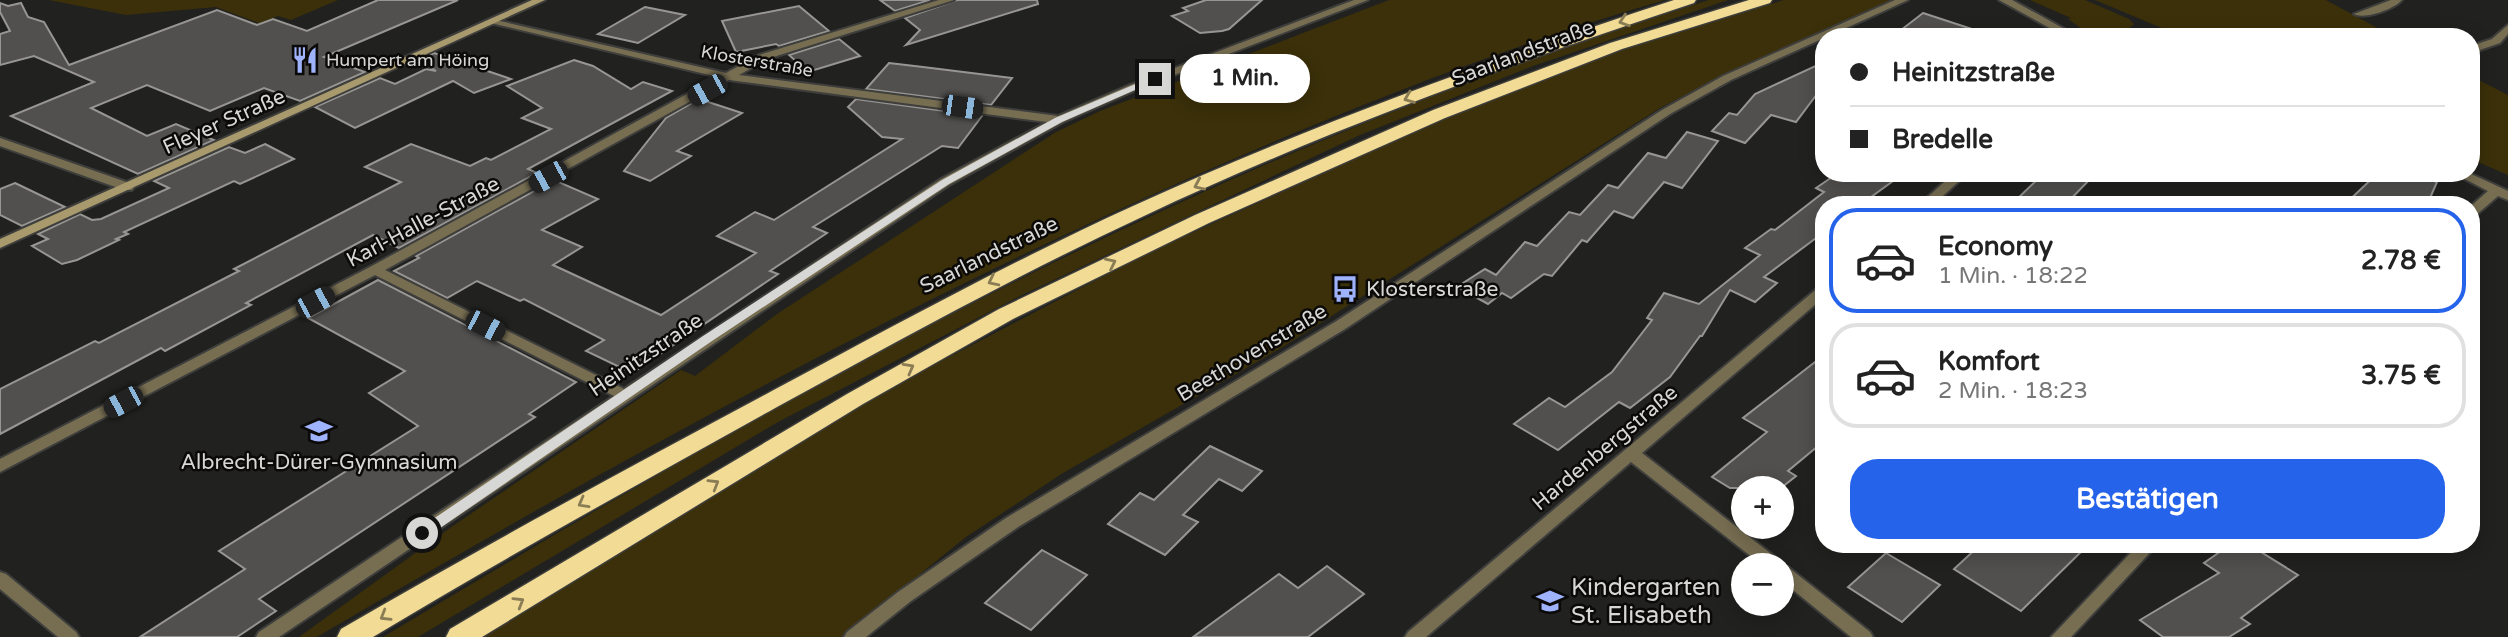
<!DOCTYPE html>
<html lang="de">
<meta charset="utf-8">
<style>
body{margin:0;font-family:"Varela Round",sans-serif;background:#f6f6f6;color:#222;height:100vh;display:flex;flex-direction:column;font-size:26px;white-space:nowrap}
*{box-sizing:border-box;margin:0}
p{font-size:23px;color:#767676}
.icon{flex:none;width:38px;height:38px;fill:none;stroke:currentColor;stroke-width:2;stroke-linecap:round;stroke-linejoin:round}
.map{position:relative;flex:1;overflow:hidden}
.panel{position:absolute;left:1815px;top:196px;width:665px;height:357px;display:flex;flex-direction:column;background:#fff;border-radius:28px;box-shadow:0 4px 18px #0003}
.panel>*{flex:none}
.guide{position:absolute;left:1815px;top:28px;width:665px;height:154px;border-radius:28px;box-shadow:0 4px 18px #0003;display:grid;align-content:center;height:154px;padding:0 35px;background:#fff}
.buttons{position:absolute;left:1731px;top:476px;display:grid;gap:14px}
.buttons a{display:grid;place-items:center;width:63px;height:63px;border-radius:50%;background:#fff;box-shadow:0 4px 18px #0003;font-size:35px}
.end{position:absolute;width:32px;height:32px;margin:-16px;border:9px solid #d7d7d5;background:#111;box-shadow:0 0 0 4px #111}
.from{border-radius:50%}
.bubble{position:absolute;height:49px;border-radius:24px;background:#fff;box-shadow:0 4px 18px #0003;font-size:23px;font-weight:800;line-height:49px;text-align:center}
.car{position:absolute;width:21px;height:42px;margin:-21px -10px;border-radius:9px;box-shadow:0 0 5px 2px #0007;background:linear-gradient(#222 24%,#8ab4d8 0 40%,#222 0 76%,#8ab4d8 0 86%,#222 0)}
.guide b{display:flex;align-items:center;gap:24px;height:66px;font-size:26px}
.guide b+b{border-top:2px solid #e0e0e0}
.guide i{width:18px;height:18px;background:#222}
ul{padding:12px 0 0;list-style:none}
li{display:flex;align-items:center;gap:21px;height:105px;margin:0 14px 10px;padding:0 21px;border:4px solid #e0e0e0;border-radius:28px}
li div{flex:1}
li b{display:block;font-size:26px}
li em{font-style:normal;font-weight:800}
li.active{border-color:#2563eb}
li>.icon{width:63px;height:63px;stroke-width:1.5}
.cta{display:flex;gap:14px;margin-top:auto;padding:14px 35px}
.cta a{flex:1;height:80px;border-radius:28px;background:#2563eb;color:#fff;font-size:28px;font-weight:800;line-height:80px;text-align:center}
.map>svg:first-child{display:block}
.green{fill:#3b3009}
.building{fill:#51504e;stroke:#979693;stroke-width:2}
.lines{fill:none;stroke-linecap:round;stroke-linejoin:round}
.street-casing{stroke:#3e3e3c;stroke-width:4}
.secondary-casing{stroke:#3e3e3c;stroke-width:4}
.highway-casing{stroke:#3e3e3c;stroke-width:3}
.street{fill:#776e52;fill-rule:evenodd}
.secondary{fill:#a99a6d;fill-rule:evenodd}
.highway{fill:#f2db94;fill-rule:evenodd}
.oneway{stroke:#8a7d55}
.route{fill:#d7d7d5}
.labels{text-anchor:middle;dominant-baseline:central;stroke-width:5;stroke-linejoin:round;paint-order:stroke}
.far-poi-label{font-size:18px;fill:#d7d7d5;stroke:#0b0a09;text-anchor:start}
.far-street-label{font-size:18px;fill:#d7d7d5;stroke:#0b0a09}
.street-label{font-size:21px;fill:#d7d7d5;stroke:#0b0a09}
.poi-label{font-size:21px;fill:#d7d7d5;stroke:#0b0a09;text-anchor:start}
.near-poi-label{font-size:24px;fill:#d7d7d5;stroke:#0b0a09;text-anchor:start}
</style>
<div class="map">
<svg width="2508" height="637" viewBox="0 0 2508 637">
<rect width="100%" height="100%" fill="#21211f"/>
<!-- green -->
<g class="green">
<path d="M49 0H338L291 20 278 16 259 23 216 7 126 15Z"/>
<path d="M1389 0H1665C1506 46 1352 107 1201 173 895 307 604 468 317 637H299L450 528 681 370 695 376 777 314 1056 132 1100 111Z"/>
<path d="M1709 0H1728L1533 66 1360 135 1020 296 778 422 418 637H383C580 519 778 401 983 298 1216 179 1459 77 1709 0Z"/>
<path d="M1784 0H1897L1720 77 1660 108 1281 348 1063 473 966 537 842 637H471L861 403 1150 252 1445 118 1530 84 1623 50Z"/>
<path d="M2030 0H2085L2129 19 2134 24 2121 37H2093L2068 19 2071 18Z"/>
<path d="M2095 0H2326L2394 37H2183Z"/>
<path d="M2471 76 2508 95V175L2471 159Z"/>
</g>
<!-- building -->
<g class="building">
<path d="M378 0H458L324 57 365 72 300 101 264 88 210 111 147 85 91 108 147 136 176 124 214 140 138 174 11 116 94 82 34 56 0 65V34L10 31 0 12V3L8 6 21 3 28 17 44 22 69 65 217 10 257 25 273 19 307 31Z"/>
<path d="M880 0H930L895 11Z"/>
<path d="M957 0H1037L1038 4 906 45 920 30 905 18Z"/>
<path d="M1206 0H1262L1229 29 1222 31 1200 33 1172 16 1188 11 1183 8Z"/>
<path d="M799 6 829 31 779 46 776 44 736 52 722 21Z"/>
<path d="M645 7 685 15 638 43 598 34Z"/>
<path d="M1923 13 1981 32V37H1892Z"/>
<path d="M839 39 860 56 808 72 789 55Z"/>
<path d="M434 53 511 79 474 93 453 81 355 128 315 107 380 78 395 84 426 69 436 71 419 60Z"/>
<path d="M574 60 593 66 631 89 643 82 672 91 528 169 537 173 399 248 373 235 246 303 251 305 165 351 161 348 0 434V389L95 341 99 343 239 271 234 269 401 182 365 167 411 144 470 166 486 158 491 160 551 129 522 118 542 108 507 86Z"/>
<path d="M1824 62V91L1817 94 1796 122 1771 115 1745 143 1712 131 1729 113 1737 115 1755 94Z"/>
<path d="M889 63 923 67 1012 78 991 105 866 89Z"/>
<path d="M699 99 742 113 677 151 691 156 650 181 624 171 666 118Z"/>
<path d="M856 99 982 116 958 148 942 146 813 227 827 233 770 271 778 274 632 373 586 351 604 340 524 299 520 301 477 281 447 298 394 271 419 258 416 256 554 180 598 199 542 230 582 247 553 265 661 315 756 253 717 236 755 212 774 220 902 139 882 137 848 107Z"/>
<path d="M1687 132 1718 141 1682 188 1664 182 1633 218 1614 211 1587 242 1582 240 1552 276 1544 274 1511 298 1502 293 1488 304 1457 287 1485 269 1496 275 1525 242 1537 246 1569 212 1580 215 1608 185 1618 188 1648 153 1666 158Z"/>
<path d="M265 144 294 159 240 184 234 181 124 232 128 234 116 239 119 240 77 260 62 264 32 246 48 239 38 234 80 214 92 220 101 219 169 188 154 181 229 147 245 153Z"/>
<path d="M1838 173H1904L1860 205H1824V232L1764 277 1777 283 1755 302 1730 290 1702 336H1700L1670 377 1630 408 1619 402 1558 450 1514 424 1549 398 1565 407 1612 372 1652 320 1647 318 1664 293 1699 304 1760 255 1745 248 1771 229 1775 230 1824 192 1816 188Z"/>
<path d="M2044 173H2096L2065 205H2011Z"/>
<path d="M2378 173H2409L2437 182 2427 205H2344Z"/>
<path d="M15 183 65 207 22 226 0 215V189Z"/>
<path d="M378 280 576 382 529 414 535 417 259 599 276 611 237 637H140L245 569 219 551 418 426 369 393 405 371 308 318Z"/>
<path d="M1824 355V441L1788 471 1796 476 1781 488H1730L1712 477 1767 432 1743 418Z"/>
<path d="M1210 446 1262 471 1242 491 1219 479 1183 515 1198 522 1165 555 1108 524 1140 493 1154 500Z"/>
<path d="M1981 544H2089L2021 611 1954 569Z"/>
<path d="M2231 544H2248L2298 575 2241 618 2250 624 2229 637H2163L2140 620 2219 573 2204 563Z"/>
<path d="M1042 550 1087 575 1031 630 985 603Z"/>
<path d="M1886 553 1940 585 1902 622 1848 587Z"/>
<path d="M1327 566 1364 594 1308 637H1193L1279 574 1298 588Z"/>
</g>
<g class="lines">
<defs>
<g id="street">
<path d="M939 0H954L767 59 739 75 1058 116 1130 85 1354 0H1368L1138 89 1063 122 949 185 279 637H256L259 632 614 396 375 275 0 472V459L370 267 718 77 491 23V19L726 73 759 55ZM729 80 1047 122 941 179 624 389 385 270Z"/>
<path d="M1895 0H1908L1731 80 1670 114 1345 329 1018 527 911 601 866 637H844L847 632 898 592 1006 518 1335 322 1662 110 1723 76Z"/>
<path d="M1999 0H2012L2079 37H2066Z"/>
<path d="M2391 0H2402C2394 9 2364 20 2354 14Z"/>
<path d="M2508 25V34L2500 43 2471 53V46L2492 39Z"/>
<path d="M0 138 132 184 134 187 132 190H124L0 146Z"/>
<path d="M1954 173H1968L1933 205H1919Z"/>
<path d="M2453 173H2469L2508 191V200L2498 196 2475 216 2471 217V206L2488 191Z"/>
<path d="M1824 286V297L1642 453 1779 560 1781 565H1762L1631 462 1426 637H1405L1408 632 1819 287Z"/>
<path d="M2139 544H2158L2071 637H2051Z"/>
<path d="M1782 565 1788 567 1870 632 1873 637H1851L1782 581Z"/>
<path d="M0 572 6 574 76 632 79 637H58L0 589Z"/>
</g>
<path id="secondary" d="M532 0H545L0 248V239Z"/>
<g id="highway">
<path d="M1674 0H1696L1694 3C1507 65 1322 132 1144 216 1019 274 898 341 777 407 642 482 506 557 373 637H337L341 629C482 547 626 469 770 392 890 328 1010 262 1133 206 1309 126 1490 60 1674 0Z"/>
<path d="M1749 0H1772L1770 3 1622 49 1445 118 1209 223 1013 319 863 404 482 637H446L450 629 847 394 999 309 1195 215 1433 110 1610 43Z"/>
</g>
</defs>
<!-- street casing -->
<use href="#street" class="street-casing"/>
<!-- secondary casing -->
<use href="#secondary" class="secondary-casing"/>
<!-- highway casing -->
<use href="#highway" class="highway-casing"/>
<!-- street -->
<use href="#street" class="street"/>
<!-- secondary -->
<use href="#secondary" class="secondary"/>
<!-- highway -->
<use href="#highway" class="highway"/>
</g>
<!-- one-way arrows -->
<defs><path id="oneway-chevron" d="M-2-3.5L2.5 0L-2 3.5" fill="none" stroke-width="1.6" stroke-linecap="round" stroke-linejoin="round" transform="scale(1.75)"/></defs>
<g class="oneway">
<use href="#oneway-chevron" transform="translate(1624 21) rotate(162)"/>
<use href="#oneway-chevron" transform="translate(1409 98) rotate(159)"/>
<use href="#oneway-chevron" transform="translate(1199 185) rotate(156)"/>
<use href="#oneway-chevron" transform="translate(1111 263) rotate(-26)"/>
<use href="#oneway-chevron" transform="translate(993 281) rotate(154)"/>
<use href="#oneway-chevron" transform="translate(909 368) rotate(-29)"/>
<use href="#oneway-chevron" transform="translate(714 484) rotate(-31)"/>
<use href="#oneway-chevron" transform="translate(583 503) rotate(151)"/>
<use href="#oneway-chevron" transform="translate(519 602) rotate(-31)"/>
<use href="#oneway-chevron" transform="translate(385 616) rotate(149)"/>
</g>
<!-- route -->
<path class="route" d="M1152 77 1160 79 1062 122 949 184 712 341 427 537H417V530L703 336 942 180 1055 118Z"/>
<!-- icons -->
<defs>
<symbol id="restaurant-bare" viewBox="-9 -9 18 18"><path d="M-5-6h1v4h1v-4h1v4h1v-4h1v5L-1.5 .5V6h-2V.5L-5-1ZM5-6V6H3V1.5H1.5Q1.5-4 5-6Z" fill="#9fb3fd" stroke="#0b0a09" stroke-width="2.5" paint-order="stroke"/></symbol>
<symbol id="bus-bare" viewBox="-9 -9 18 18"><path d="M-5-6H5V4H4V6H2V4H-2V6H-4V4H-5ZM-3.5-4V0h7V-4ZM-3.5 1.2v1.5H-2V1.2ZM2 1.2v1.5H3.5V1.2Z" fill="#9fb3fd" stroke="#0b0a09" stroke-width="2.5" paint-order="stroke"/></symbol>
<symbol id="school-bare" viewBox="-9 -9 18 18"><path d="M0-5L7-2L0 1L-7-2ZM-4 1L0 2.5L4 1V4Q0 6-4 4Z" fill="#9fb3fd" stroke="#0b0a09" stroke-width="2.5" paint-order="stroke"/></symbol>
</defs>
<g fill-rule="evenodd">
<use href="#restaurant-bare" x="286" y="41" width="38" height="38"/>
<use href="#bus-bare" x="1326" y="270" width="38" height="38"/>
<use href="#school-bare" x="300" y="412" width="38" height="38"/>
<use href="#school-bare" x="1531" y="582" width="38" height="38"/>
</g>
<g class="labels">
<!-- far-poi labels -->
<g class="far-poi-label">
<text x="326" y="60">Humpert am Höing</text>
</g>
<!-- far-street labels -->
<g class="far-street-label">
<text transform="translate(757 61) rotate(10)">Klosterstraße</text>
</g>
<!-- street labels -->
<g class="street-label">
<text transform="translate(1523 53) rotate(-21)">Saarlandstraße</text>
<text transform="translate(224 122) rotate(-24)">Fleyer Straße</text>
<text transform="translate(423 222) rotate(-28)">Karl-Halle-Straße</text>
<text transform="translate(989 255) rotate(-26)">Saarlandstraße</text>
<text transform="translate(1252 353) rotate(-31)">Beethovenstraße</text>
<text transform="translate(646 355) rotate(-34)">Heinitzstraße</text>
<text transform="translate(1605 448) rotate(-40)">Hardenbergstraße</text>
</g>
<!-- poi labels -->
<g class="poi-label">
<text x="1366" y="289">Klosterstraße</text>
<text x="319" y="462" text-anchor="middle">Albrecht-Dürer-Gymnasium</text>
</g>
<!-- near-poi labels -->
<g class="near-poi-label">
<text x="1571" y="587">Kindergarten<tspan x="1571" dy="28">St. Elisabeth</tspan></text>
</g>
</g>
</svg>
<div class="buttons">
<a>+</a>
<a>−</a>
</div>
<i class="end from" style="left:422px;top:533px"></i>
<i class="end" style="left:1155px;top:79px"></i>
<div class="bubble" style="left:1180px;top:54px;width:130px">1 Min.</div>
<i class="car" style="left:707px;top:90px;rotate:241deg"></i>
<i class="car" style="left:962px;top:107px;rotate:98deg"></i>
<i class="car" style="left:548px;top:177px;rotate:241deg"></i>
<i class="car" style="left:315px;top:302px;rotate:62deg"></i>
<i class="car" style="left:485px;top:326px;rotate:117deg"></i>
<i class="car" style="left:123px;top:402px;rotate:242deg"></i>
<div class="guide">
<b><i class="from"></i>Heinitzstraße</b>
<b><i></i>Bredelle</b>
</div>
<section class="panel">
<ul>
<li class="active"><svg class="icon" aria-label="car" viewBox="0 0 24 24"><path d="M5 17H2v-5l4-1 3-4h7l3 4 3 1v5h-3M9 17h6M6 11h13"/><circle cx="7" cy="17" r="2"/><circle cx="17" cy="17" r="2"/></svg><div><b>Economy</b><p>1 Min. · 18:22</p></div><em>2.78 €</em></li>
<li><svg class="icon" aria-label="car" viewBox="0 0 24 24"><path d="M5 17H2v-5l4-1 3-4h7l3 4 3 1v5h-3M9 17h6M6 11h13"/><circle cx="7" cy="17" r="2"/><circle cx="17" cy="17" r="2"/></svg><div><b>Komfort</b><p>2 Min. · 18:23</p></div><em>3.75 €</em></li>
</ul>
<div class="cta"><a>Bestätigen</a></div>
</section>
</div>
